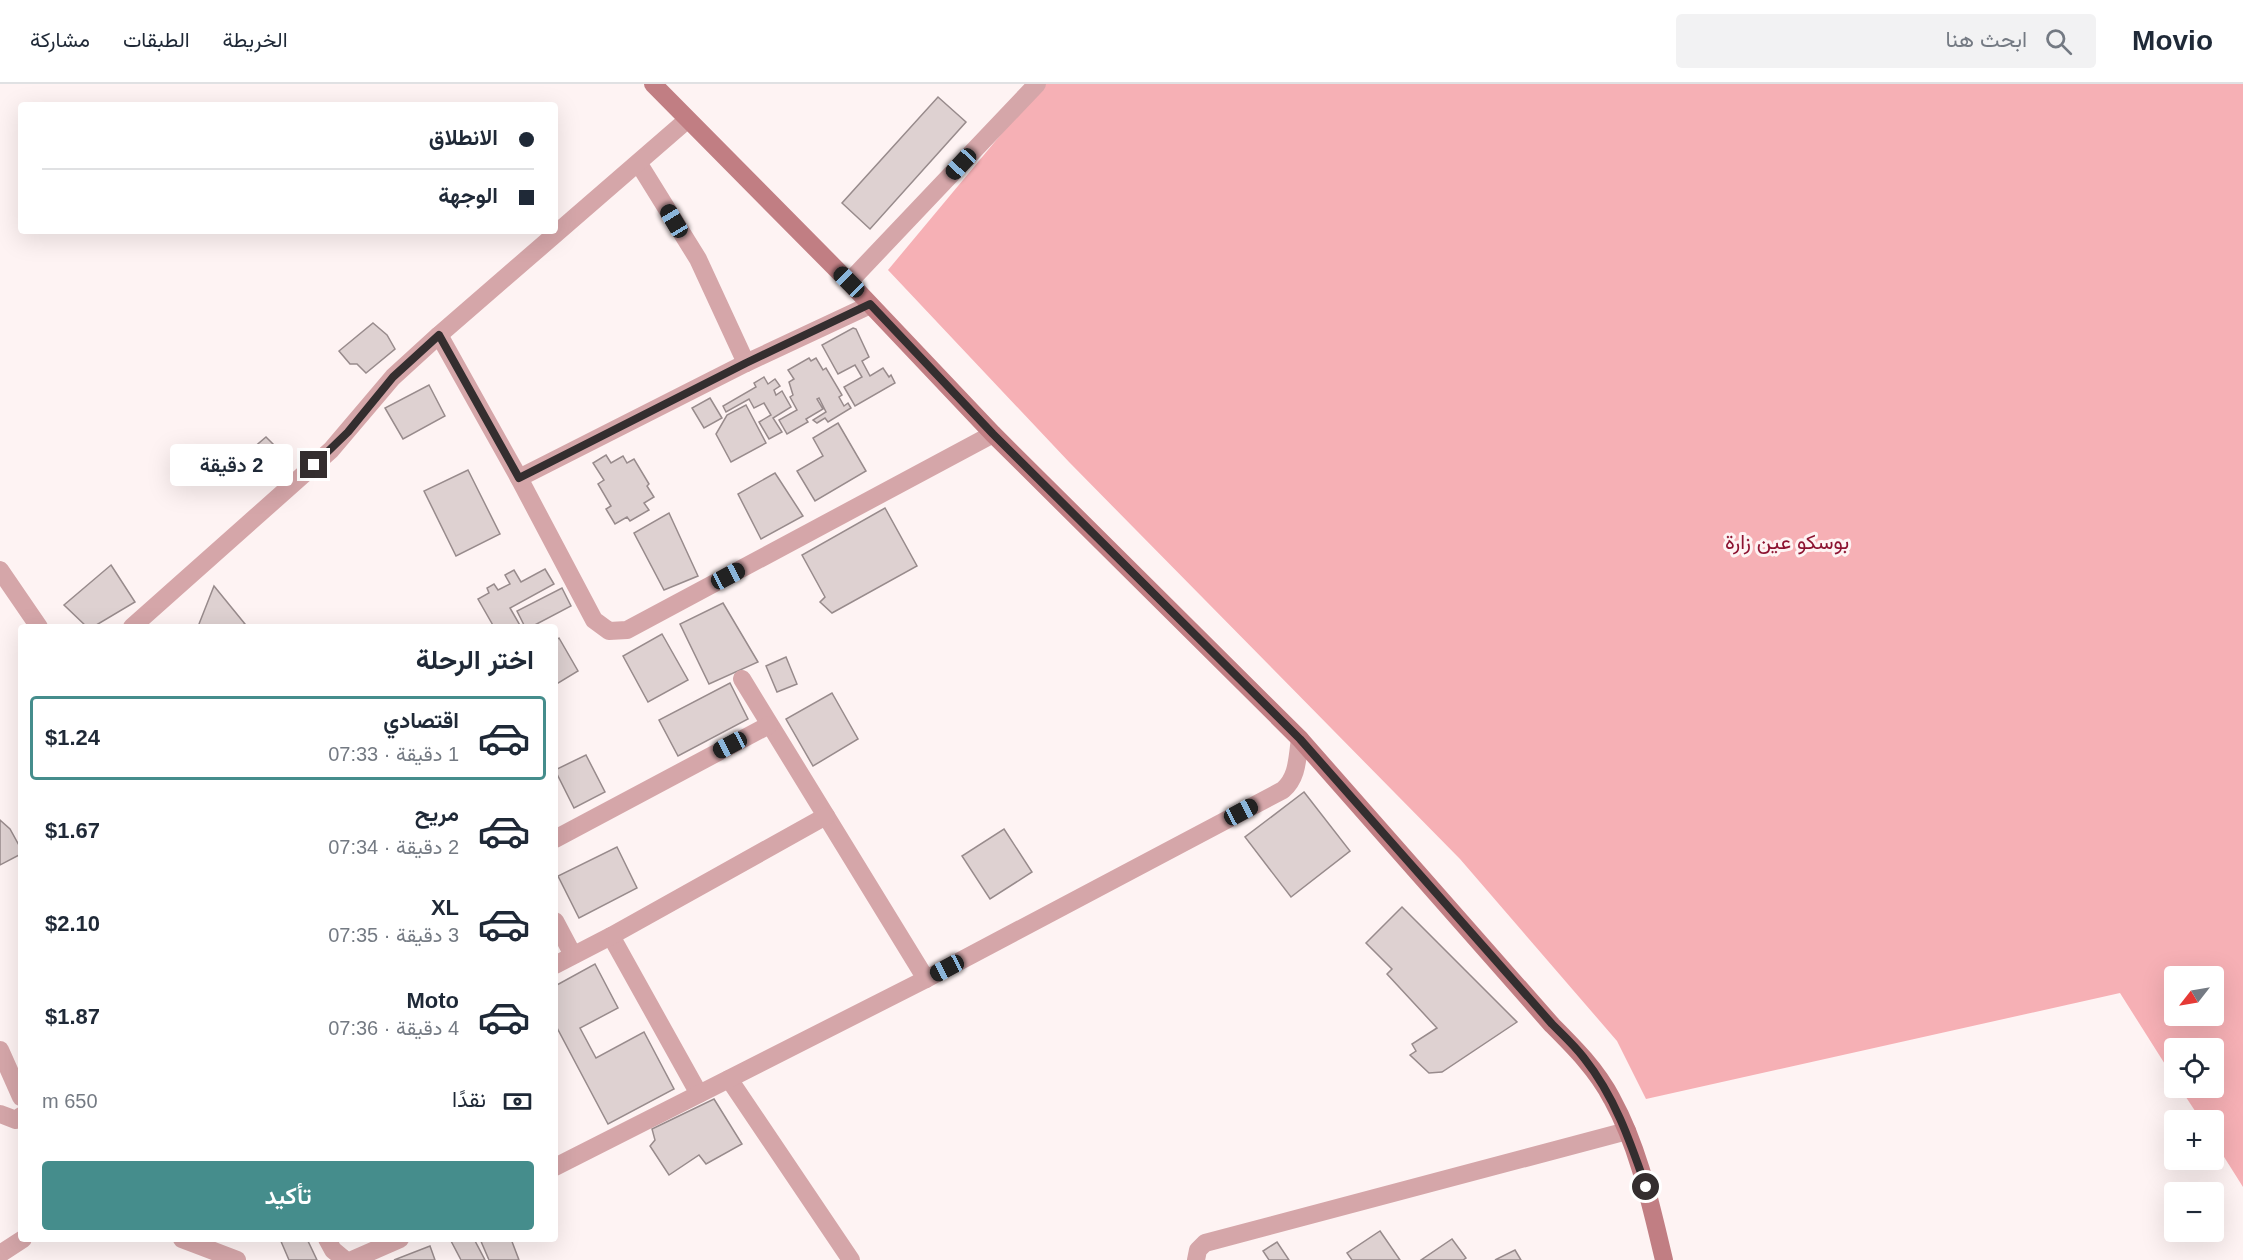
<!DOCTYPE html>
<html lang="ar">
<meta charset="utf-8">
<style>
body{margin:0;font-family:Helvetica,Vazirmatn,sans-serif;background:#f2f2f3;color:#1f2937;direction:rtl;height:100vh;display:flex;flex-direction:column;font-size:22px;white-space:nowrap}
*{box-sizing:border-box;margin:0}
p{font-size:20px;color:#747a83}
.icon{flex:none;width:33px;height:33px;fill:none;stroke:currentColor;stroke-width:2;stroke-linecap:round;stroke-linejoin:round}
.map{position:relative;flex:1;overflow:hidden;direction:ltr}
.sheet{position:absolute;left:18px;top:540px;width:540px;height:618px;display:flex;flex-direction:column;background:#fff;border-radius:6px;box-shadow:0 6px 24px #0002;direction:rtl}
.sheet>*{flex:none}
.banner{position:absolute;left:18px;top:18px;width:540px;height:132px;border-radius:6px;box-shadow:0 6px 24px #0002;direction:rtl;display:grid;align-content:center;height:132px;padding:0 24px;background:#fff}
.needle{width:39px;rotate:239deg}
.tools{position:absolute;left:2164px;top:882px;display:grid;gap:12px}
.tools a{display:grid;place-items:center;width:60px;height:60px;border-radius:6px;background:#fff;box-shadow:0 6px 24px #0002;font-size:30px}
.end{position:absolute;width:27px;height:27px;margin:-14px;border:8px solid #342e2f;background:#fff;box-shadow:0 0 0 3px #fff}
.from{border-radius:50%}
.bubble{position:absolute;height:42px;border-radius:6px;background:#fff;box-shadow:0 6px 24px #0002;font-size:20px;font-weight:600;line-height:42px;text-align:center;direction:rtl}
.car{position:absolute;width:18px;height:36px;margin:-18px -9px;border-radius:8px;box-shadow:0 0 4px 2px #0007;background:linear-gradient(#222 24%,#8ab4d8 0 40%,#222 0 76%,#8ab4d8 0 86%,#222 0)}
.banner b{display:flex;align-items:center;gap:21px;height:57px;font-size:22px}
.banner b+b{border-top:2px solid #e0e1e3}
.banner i{width:15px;height:15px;background:#1f2937}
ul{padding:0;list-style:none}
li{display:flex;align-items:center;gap:18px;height:84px;margin:0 12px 9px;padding:0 12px;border:3px solid transparent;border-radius:6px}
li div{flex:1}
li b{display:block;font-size:22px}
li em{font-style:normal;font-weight:600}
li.active{border-color:#458d8c}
li>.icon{width:54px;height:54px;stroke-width:1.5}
h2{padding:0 24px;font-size:27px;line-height:72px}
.pay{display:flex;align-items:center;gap:15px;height:66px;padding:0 24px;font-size:22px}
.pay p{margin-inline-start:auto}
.button{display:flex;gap:12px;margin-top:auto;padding:12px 24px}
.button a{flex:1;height:69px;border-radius:6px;background:#458d8c;color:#fff;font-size:24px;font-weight:600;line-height:69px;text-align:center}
header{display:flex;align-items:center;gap:36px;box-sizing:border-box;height:84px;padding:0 30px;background:#fff;border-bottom:2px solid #e0e1e3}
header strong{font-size:28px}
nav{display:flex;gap:33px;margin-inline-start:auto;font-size:21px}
.search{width:420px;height:54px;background:#f2f2f3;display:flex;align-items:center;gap:15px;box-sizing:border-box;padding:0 21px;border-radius:6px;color:#747a83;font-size:22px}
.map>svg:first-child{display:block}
.green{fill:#f6b0b5;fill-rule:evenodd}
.building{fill:#ded1d1;stroke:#988b8c;stroke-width:1.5}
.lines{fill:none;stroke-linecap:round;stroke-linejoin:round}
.street{stroke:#d5a6a9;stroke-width:18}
.secondary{stroke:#c17e83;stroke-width:18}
.route{stroke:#342e2f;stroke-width:8}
.labels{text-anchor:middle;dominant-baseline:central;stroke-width:6;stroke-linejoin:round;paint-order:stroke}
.park-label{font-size:21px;fill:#8c1331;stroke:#fef3f3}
</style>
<header>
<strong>Movio</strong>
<div class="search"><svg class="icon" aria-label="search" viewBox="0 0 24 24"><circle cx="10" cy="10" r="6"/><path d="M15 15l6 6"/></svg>ابحث هنا</div>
<nav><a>الخريطة</a><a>الطبقات</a><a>مشاركة</a></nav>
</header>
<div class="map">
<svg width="2243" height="1176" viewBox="0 0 2243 1176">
<rect width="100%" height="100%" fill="#fef3f3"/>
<!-- green -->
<path class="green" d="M1043 0H2243V1103L2214 1057V1036H2201L2180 1004H2214V964H2175V996L2120 909 1646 1015 1617 957 1460 775 1069 378 888 186ZM2175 892H2214V932H2175Z"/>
<!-- building -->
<g class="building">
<path d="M938 13 966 38 870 145 842 119Z"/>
<path d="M373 239 387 251 395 265 366 289 357 280H350L339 267Z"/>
<path d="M853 244 856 245 869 273 862 277 870 292 883 284 889 293 891 291 895 299 855 322 844 303 862 293 855 281 838 290 822 261Z"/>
<path d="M809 274 811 277 816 274 823 286 826 284 842 311 839 313 844 322 848 319 851 324 828 338 825 334 817 339 813 336 826 328 819 314 817 315 823 325 806 335 808 338 787 350 779 336 797 326 790 313 793 311 789 298 794 295 788 286Z"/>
<path d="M764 293 768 300 775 295 780 302 774 306 776 311 782 307 791 323 773 334 782 348 769 355 759 338 771 331 764 319 754 324 749 315 726 328 723 322 756 303 754 299Z"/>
<path d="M429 301 445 332 403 355 385 324Z"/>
<path d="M710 314 722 334 704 344 692 324Z"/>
<path d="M746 321 766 359 731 378 716 350 727 331Z"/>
<path d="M838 339 866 387 815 417 797 387 823 372 813 354Z"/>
<path d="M266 353 285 372 259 396 239 376Z"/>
<path d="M606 371 611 379 623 372 627 379 634 375 649 400 647 402 654 413 644 419 649 426 630 437 627 433 615 440 606 425 611 422 598 400 604 396 593 379Z"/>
<path d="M468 386 500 450 456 472 424 407Z"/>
<path d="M775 389 803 432 761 455 738 410Z"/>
<path d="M885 424 917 482 832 529 820 518 825 513 802 471Z"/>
<path d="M669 429 698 492 664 506 634 449Z"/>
<path d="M111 481 135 518 93 543H87L64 521Z"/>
<path d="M545 485 554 500 510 524 521 543H494L478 515 489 509 487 504 494 500 498 506 510 500 505 491 514 486 521 498Z"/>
<path d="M214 502 245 540 238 543H202L199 540Z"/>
<path d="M562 504 571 522 531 543H525L517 527Z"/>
<path d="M723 519 758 578 709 600 680 540Z"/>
<path d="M662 550 688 596 648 618 623 572Z"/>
<path d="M559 554 578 587 555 601V557Z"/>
<path d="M786 573 797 600 777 608 766 582Z"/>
<path d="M730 599 748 635 678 672 659 636Z"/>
<path d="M832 609 858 655 813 682 786 635Z"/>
<path d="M586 671 605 708 574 724 555 686Z"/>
<path d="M1304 708 1350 767 1291 813 1245 753Z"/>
<path d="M0 736 10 745 21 765V770L0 781Z"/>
<path d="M1004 745 1032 788 990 815 962 772Z"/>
<path d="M617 763 637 804 579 834 558 792Z"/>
<path d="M1402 823 1517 938 1442 988 1429 989 1410 971 1416 967 1412 960 1437 944 1387 890 1392 885 1366 859Z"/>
<path d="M595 880 618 924 580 944 596 974 644 948 674 1005 608 1040 555 940V902Z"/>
<path d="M714 1015 742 1060 706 1080 699 1071 669 1091 650 1062 655 1056 652 1045Z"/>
<path d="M1380 1147 1400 1176H1352L1347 1169Z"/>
<path d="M280 1155H307L317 1176H289Z"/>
<path d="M450 1155H474L485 1176H461Z"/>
<path d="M480 1155H511L519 1176H489Z"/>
<path d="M1452 1155 1466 1174 1463 1176H1421Z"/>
<path d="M1277 1158 1289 1176H1269L1263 1167Z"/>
<path d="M430 1162 435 1176H394Z"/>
<path d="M1515 1166 1521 1176H1495Z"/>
</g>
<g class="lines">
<!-- street -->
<g class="street">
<path d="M639 80 698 175 746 279"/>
<path d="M849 198 1037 0"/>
<path d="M439 251 519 394 594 536 609 547 627 546 993 350"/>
<path d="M519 394 746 279 870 221"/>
<path d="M0 486 39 543"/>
<path d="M132 543 331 366 393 293 439 251 687 36"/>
<path d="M742 595 926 895"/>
<path d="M555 755 769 641"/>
<path d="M555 837 573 871"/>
<path d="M611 852 699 1010"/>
<path d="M555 881 611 852 826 732"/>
<path d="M0 966 21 1013"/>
<path d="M729 995 851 1176"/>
<path d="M0 1030 16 1036 21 1032"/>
<path d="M555 1083 926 895 1283 706C1298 693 1297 674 1300 655"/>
<path d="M182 1155 237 1176"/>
<path d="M327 1155 333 1166 345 1176"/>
<path d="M0 1170 23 1155"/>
<path d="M352 1176 400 1155"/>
<path d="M1196 1176 1198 1166 1205 1159 1627 1047"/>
</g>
<!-- secondary -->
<path class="secondary" d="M653 0 849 198 993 350 1300 655 1552 941C1574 963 1597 986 1612 1015 1639 1064 1651 1122 1664 1176"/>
</g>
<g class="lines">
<!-- route -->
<path class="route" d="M314 381 348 348 393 293 439 251 519 394 746 279 870 220 993 350 1300 655 1552 940C1563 951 1575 962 1584 974 1615 1013 1630 1057 1646 1103"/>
</g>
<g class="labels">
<!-- park labels -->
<g class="park-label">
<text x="1787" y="457">بوسكو عين زارة</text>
</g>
</g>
</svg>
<div class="tools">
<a><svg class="needle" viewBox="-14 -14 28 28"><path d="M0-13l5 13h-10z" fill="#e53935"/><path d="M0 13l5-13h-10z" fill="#747a83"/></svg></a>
<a><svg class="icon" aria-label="locate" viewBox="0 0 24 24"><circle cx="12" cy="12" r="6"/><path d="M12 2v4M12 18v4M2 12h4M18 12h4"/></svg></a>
<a>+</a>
<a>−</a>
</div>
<i class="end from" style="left:1646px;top:1103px"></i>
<i class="end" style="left:314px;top:381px"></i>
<div class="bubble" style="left:170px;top:360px;width:123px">2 دقيقة</div>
<i class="car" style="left:961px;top:80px;rotate:223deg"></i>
<i class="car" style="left:674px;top:137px;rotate:329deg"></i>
<i class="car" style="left:849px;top:198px;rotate:315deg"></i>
<i class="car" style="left:728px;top:492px;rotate:62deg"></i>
<i class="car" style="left:730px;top:661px;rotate:242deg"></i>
<i class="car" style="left:1241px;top:728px;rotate:62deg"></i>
<i class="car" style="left:947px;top:884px;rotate:242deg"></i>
<div class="banner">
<b><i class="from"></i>الانطلاق</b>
<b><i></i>الوجهة</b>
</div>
<section class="sheet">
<h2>اختر الرحلة</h2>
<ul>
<li class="active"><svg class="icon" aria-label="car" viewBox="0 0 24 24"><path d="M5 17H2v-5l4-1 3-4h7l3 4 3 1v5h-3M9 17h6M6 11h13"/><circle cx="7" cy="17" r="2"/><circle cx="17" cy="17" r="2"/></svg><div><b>اقتصادي</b><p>1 دقيقة · 07:33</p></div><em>$1.24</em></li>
<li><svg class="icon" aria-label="car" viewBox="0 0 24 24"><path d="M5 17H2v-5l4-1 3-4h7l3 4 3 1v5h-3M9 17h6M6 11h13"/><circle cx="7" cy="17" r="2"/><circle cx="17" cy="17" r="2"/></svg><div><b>مريح</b><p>2 دقيقة · 07:34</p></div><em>$1.67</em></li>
<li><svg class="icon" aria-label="car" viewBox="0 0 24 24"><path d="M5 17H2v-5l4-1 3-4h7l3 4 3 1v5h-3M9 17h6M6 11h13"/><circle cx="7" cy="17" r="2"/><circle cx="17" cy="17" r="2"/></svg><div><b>XL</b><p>3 دقيقة · 07:35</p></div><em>$2.10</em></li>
<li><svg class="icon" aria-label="car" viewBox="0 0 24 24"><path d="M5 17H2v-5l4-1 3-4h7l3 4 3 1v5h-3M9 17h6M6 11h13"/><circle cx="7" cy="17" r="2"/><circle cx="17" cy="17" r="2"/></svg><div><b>Moto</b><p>4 دقيقة · 07:36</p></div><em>$1.87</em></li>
</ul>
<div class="pay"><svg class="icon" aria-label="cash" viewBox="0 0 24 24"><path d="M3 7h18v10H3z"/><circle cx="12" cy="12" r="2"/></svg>نقدًا<p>650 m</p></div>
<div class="button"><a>تأكيد</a></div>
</section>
</div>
